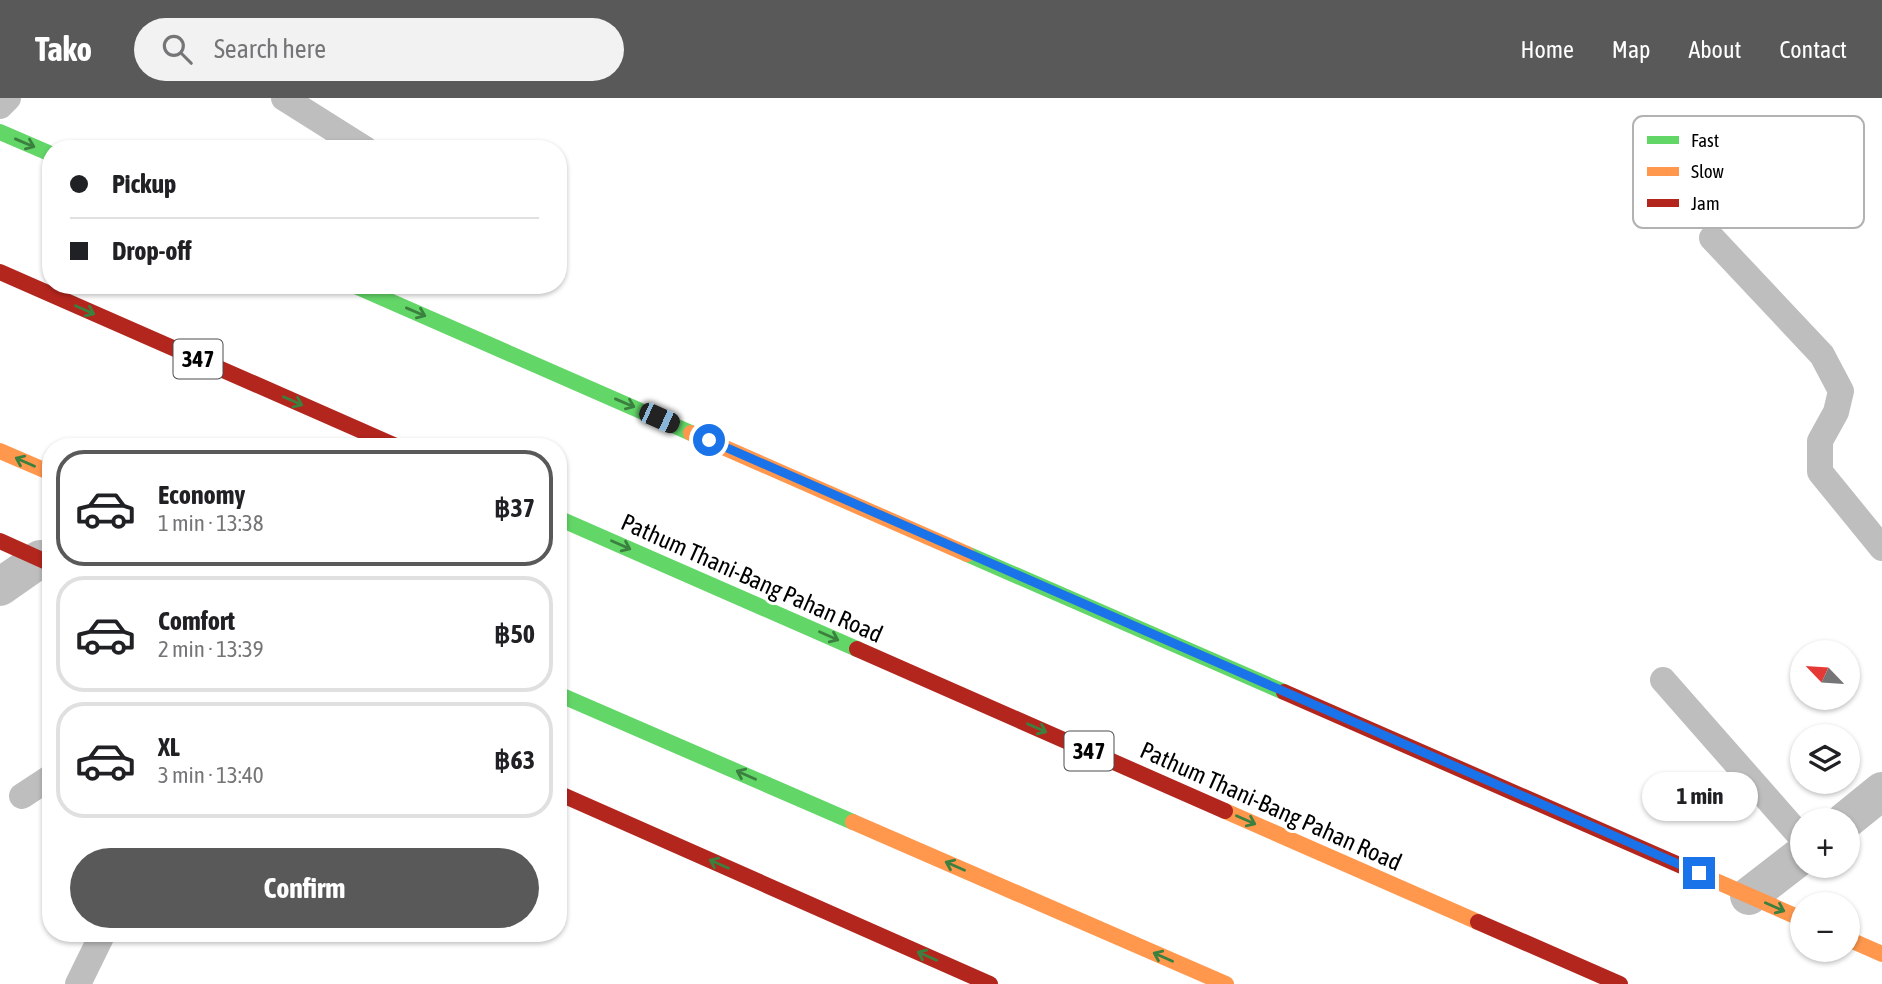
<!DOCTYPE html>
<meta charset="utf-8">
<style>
body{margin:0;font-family:"Asap Condensed",sans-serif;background:#f2f2f2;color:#202124;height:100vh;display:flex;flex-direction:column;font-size:26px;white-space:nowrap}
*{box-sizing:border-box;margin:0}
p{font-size:23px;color:#757577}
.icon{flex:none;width:38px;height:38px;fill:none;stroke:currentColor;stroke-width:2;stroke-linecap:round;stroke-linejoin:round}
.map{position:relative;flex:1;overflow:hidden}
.side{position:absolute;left:42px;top:340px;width:525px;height:504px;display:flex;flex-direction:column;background:#fff;border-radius:28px;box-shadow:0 2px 5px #0004}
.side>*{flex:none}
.banner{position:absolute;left:42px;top:42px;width:525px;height:154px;border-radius:28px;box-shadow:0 2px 5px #0004;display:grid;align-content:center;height:154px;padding:0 28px;background:#fff}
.needle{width:46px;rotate:295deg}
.buttons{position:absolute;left:1790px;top:542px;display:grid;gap:14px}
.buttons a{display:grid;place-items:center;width:70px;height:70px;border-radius:50%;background:#fff;box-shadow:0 2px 5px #0004;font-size:35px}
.end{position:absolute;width:32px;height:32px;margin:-16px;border:9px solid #1a73e8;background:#fff;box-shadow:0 0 0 4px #fff}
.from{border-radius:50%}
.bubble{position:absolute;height:49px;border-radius:24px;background:#fff;box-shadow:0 2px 5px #0004;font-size:23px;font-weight:700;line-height:49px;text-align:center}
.car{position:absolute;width:21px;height:42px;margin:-21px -10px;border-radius:9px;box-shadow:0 0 5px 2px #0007;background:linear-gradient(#222 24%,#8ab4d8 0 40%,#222 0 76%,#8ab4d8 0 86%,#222 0)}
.banner b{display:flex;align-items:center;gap:24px;height:66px;font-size:26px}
.banner b+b{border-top:2px solid #e0e0e0}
.banner i{width:18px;height:18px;background:#202124}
ul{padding:12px 0 0;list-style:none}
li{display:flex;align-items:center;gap:21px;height:116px;margin:0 14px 10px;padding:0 14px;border:4px solid #e0e0e0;border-radius:28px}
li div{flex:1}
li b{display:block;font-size:26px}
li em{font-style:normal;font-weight:700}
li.active{border-color:#595959}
li>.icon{width:63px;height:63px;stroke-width:1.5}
.cta{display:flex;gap:14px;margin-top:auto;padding:14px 28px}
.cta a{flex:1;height:80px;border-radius:42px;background:#595959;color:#fff;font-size:28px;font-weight:700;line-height:80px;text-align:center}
header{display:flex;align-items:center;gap:42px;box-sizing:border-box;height:98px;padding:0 35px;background:#595959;color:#fff}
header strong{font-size:33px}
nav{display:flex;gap:38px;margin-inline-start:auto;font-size:24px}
.search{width:490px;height:63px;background:#f2f2f2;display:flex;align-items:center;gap:18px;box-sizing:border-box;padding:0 24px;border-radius:38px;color:#757577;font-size:26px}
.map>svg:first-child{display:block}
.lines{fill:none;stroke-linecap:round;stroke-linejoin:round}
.lane{stroke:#bebebe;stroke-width:26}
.street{stroke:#bebebe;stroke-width:38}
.fast{stroke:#63d668;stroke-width:16}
.slow{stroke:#ff974d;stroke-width:16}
.jam{stroke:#b3261e;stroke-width:16}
.oneway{stroke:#3b803e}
.route{stroke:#1a73e8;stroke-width:9}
.labels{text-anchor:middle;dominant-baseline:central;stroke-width:6;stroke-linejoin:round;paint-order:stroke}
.shield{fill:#fff;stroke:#4c4c4c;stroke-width:2}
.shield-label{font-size:23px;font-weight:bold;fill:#000}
.street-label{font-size:24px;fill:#000;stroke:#fff}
.key{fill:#fff;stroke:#b2b2b2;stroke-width:2}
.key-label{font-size:19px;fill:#000}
</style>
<header>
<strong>Tako</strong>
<div class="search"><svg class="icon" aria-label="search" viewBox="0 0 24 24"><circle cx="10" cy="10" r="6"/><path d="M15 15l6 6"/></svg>Search here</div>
<nav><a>Home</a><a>Map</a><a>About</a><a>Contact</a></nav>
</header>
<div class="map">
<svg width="1882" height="886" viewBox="0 0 1882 886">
<rect width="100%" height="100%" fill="#fff"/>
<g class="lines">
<!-- lane -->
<g class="lane">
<path d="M284 0 365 51"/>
<path d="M0 8 8 0"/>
<path d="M1712 140 1822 257 1841 293 1836 314 1820 343V374L1882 450"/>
<path d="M1663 582 1802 740"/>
<path d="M22 698 51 679"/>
<path d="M78 886 103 835"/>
</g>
<!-- street -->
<g class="street">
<path d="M0 489 40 461"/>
<path d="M1845 723 1882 693"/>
<path d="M1749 798 1802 757"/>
</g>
<!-- fast -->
<g class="fast">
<path d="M0 34 51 56"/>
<path d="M353 187 691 335"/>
<path d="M558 420 857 551"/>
<path d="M967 456 1284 594"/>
<path d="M558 596 853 724"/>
</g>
<!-- slow -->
<g class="slow">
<path d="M691 335 967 456"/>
<path d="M0 353 51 375"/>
<path d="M1225 713 1478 824"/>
<path d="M853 724 1226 886"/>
<path d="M1709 780 1802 821"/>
<path d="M1848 841 1882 856"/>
</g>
<!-- jam -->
<g class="jam">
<path d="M0 174 396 348"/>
<path d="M0 443 51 466"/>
<path d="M857 551 1225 713"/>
<path d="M1284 594 1709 780"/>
<path d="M558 695 990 886"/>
<path d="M1478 824 1620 886"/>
</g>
</g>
<!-- one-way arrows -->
<defs><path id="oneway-shaft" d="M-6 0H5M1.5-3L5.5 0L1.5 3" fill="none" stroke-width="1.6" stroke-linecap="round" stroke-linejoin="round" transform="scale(1.75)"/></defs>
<g class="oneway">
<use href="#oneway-shaft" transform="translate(25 45) rotate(23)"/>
<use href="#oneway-shaft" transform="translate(85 212) rotate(24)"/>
<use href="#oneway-shaft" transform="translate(416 214) rotate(23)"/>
<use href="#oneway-shaft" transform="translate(293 303) rotate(24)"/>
<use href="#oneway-shaft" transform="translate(625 305) rotate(23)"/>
<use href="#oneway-shaft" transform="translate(25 364) rotate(-156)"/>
<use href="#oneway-shaft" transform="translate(621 447) rotate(24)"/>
<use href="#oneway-shaft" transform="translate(829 538) rotate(24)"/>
<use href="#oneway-shaft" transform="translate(1037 630) rotate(24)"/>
<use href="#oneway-shaft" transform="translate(746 677) rotate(-156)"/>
<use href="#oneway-shaft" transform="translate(1246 722) rotate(24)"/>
<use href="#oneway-shaft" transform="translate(719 766) rotate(-156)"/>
<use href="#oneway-shaft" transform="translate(955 768) rotate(-156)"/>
<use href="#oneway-shaft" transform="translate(1775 809) rotate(24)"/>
<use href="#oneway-shaft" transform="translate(927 858) rotate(-156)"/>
<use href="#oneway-shaft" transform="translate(1163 859) rotate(-156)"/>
</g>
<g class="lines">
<!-- route -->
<path class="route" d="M709 342 1699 775"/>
</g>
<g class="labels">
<!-- shield labels -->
<g class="shield">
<rect x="173.5" y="241.5" width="49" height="39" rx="5"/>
<rect x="1064.5" y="633.5" width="49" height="39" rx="5"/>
</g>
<g class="shield-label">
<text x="198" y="261">347</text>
<text x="1089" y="653">347</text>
</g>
<!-- street labels -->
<g class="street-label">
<text transform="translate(752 480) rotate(24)">Pathum Thani-Bang Pahan Road</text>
<text transform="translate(1271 708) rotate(24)">Pathum Thani-Bang Pahan Road</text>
</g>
</g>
<!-- legend -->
<rect x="1633" y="18" width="231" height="112" rx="10" class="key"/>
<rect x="1647" y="38" width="32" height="8" fill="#63d668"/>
<rect x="1647" y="69" width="32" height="9" fill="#ff974d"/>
<rect x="1647" y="101" width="32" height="8" fill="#b3261e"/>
<g class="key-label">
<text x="1691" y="49">Fast</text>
<text x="1691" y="80">Slow</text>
<text x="1691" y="112">Jam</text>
</g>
</svg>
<div class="buttons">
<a><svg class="needle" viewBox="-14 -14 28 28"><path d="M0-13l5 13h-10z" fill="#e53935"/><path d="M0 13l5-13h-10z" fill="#757577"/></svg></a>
<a><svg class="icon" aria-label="layers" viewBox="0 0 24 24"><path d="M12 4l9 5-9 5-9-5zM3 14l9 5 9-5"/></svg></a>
<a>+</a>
<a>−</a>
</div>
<i class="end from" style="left:709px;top:342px"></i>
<i class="end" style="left:1699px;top:775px"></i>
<div class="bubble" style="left:1642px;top:674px;width:116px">1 min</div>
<i class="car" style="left:659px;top:320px;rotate:114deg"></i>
<div class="banner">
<b><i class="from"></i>Pickup</b>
<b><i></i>Drop-off</b>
</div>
<section class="side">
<ul>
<li class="active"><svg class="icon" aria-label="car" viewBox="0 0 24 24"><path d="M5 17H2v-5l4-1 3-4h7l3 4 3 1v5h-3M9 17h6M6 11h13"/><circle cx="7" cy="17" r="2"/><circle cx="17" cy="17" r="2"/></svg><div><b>Economy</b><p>1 min · 13:38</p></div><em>฿37</em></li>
<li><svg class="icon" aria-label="car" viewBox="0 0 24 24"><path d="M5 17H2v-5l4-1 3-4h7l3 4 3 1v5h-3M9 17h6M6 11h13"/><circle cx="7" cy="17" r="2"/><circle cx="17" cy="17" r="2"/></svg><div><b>Comfort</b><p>2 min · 13:39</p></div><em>฿50</em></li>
<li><svg class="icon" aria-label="car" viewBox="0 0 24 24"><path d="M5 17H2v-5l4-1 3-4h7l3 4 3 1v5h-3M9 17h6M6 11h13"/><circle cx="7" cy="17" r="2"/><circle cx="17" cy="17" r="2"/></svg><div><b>XL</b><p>3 min · 13:40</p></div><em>฿63</em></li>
</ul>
<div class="cta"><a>Confirm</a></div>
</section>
</div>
